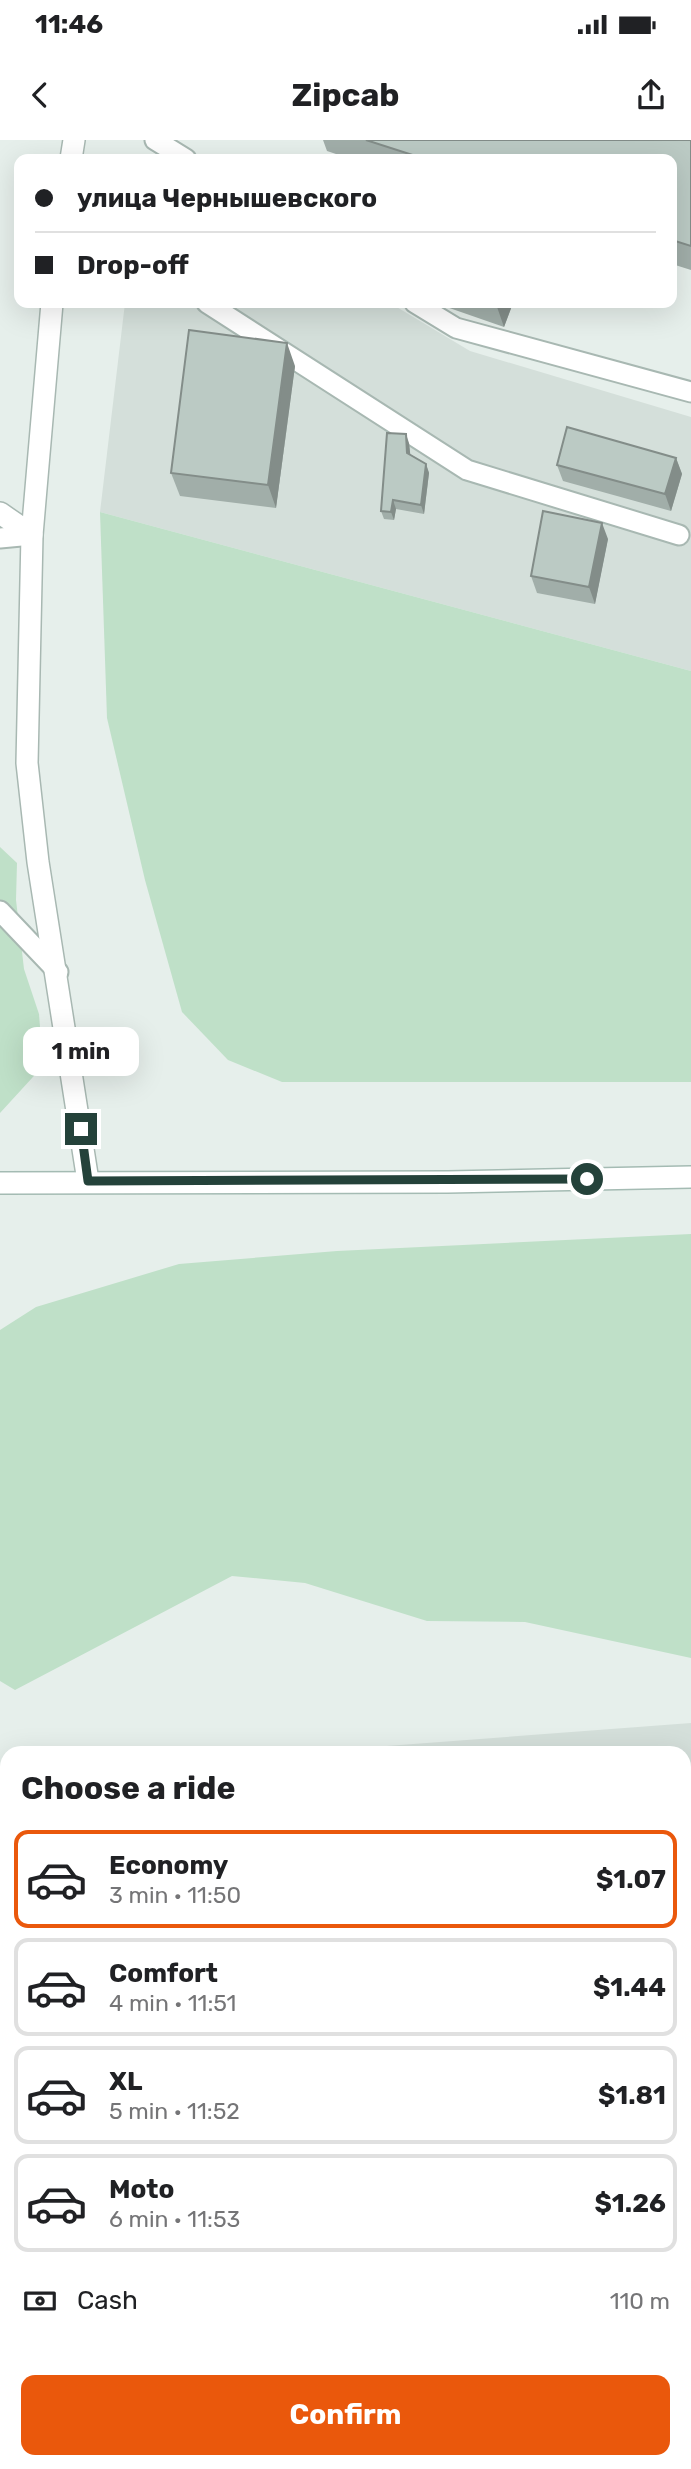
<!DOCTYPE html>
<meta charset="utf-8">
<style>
body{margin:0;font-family:Rubik,sans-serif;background:#f2f2f2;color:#202124;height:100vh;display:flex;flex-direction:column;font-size:26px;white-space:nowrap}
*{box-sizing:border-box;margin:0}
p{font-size:23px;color:#757577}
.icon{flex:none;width:38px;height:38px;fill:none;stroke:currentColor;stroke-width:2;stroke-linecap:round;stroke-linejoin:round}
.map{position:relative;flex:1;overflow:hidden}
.drawer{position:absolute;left:0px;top:1606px;width:691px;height:723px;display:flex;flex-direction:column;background:#fff;border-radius:21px 21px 0 0;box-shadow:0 7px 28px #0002}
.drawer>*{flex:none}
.guide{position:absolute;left:14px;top:14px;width:663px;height:154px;border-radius:14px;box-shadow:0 7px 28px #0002;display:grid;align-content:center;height:154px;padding:0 21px;background:#fff}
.end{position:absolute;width:32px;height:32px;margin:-16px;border:9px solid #24423a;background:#fff;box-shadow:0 0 0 4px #fff}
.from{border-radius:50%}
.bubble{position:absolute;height:49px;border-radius:14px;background:#fff;box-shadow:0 7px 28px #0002;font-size:23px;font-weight:700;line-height:49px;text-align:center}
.guide b{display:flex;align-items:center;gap:24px;height:66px;font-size:26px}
.guide b+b{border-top:2px solid #e0e0e0}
.guide i{width:18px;height:18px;background:#202124}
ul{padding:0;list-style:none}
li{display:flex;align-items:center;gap:21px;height:98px;margin:0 14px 10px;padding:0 7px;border:4px solid #e0e0e0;border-radius:14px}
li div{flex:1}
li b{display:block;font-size:26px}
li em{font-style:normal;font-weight:700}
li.on{border-color:#ea580c}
li>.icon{width:63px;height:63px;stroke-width:1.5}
h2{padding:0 21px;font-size:32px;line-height:84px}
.pay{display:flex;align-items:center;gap:18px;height:77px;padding:0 21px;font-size:26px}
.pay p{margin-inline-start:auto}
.button{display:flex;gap:14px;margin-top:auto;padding:14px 21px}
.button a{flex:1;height:80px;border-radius:14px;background:#ea580c;color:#fff;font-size:28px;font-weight:700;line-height:80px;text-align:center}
.status{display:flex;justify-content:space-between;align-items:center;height:49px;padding:0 35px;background:#fff;direction:ltr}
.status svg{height:19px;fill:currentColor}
header{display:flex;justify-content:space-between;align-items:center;height:91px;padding:0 21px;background:#fff;font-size:32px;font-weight:700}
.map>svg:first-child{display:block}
.built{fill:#d4dfda}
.green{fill:#bfe0c8}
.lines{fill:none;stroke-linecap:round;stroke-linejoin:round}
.service-casing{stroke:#a8b8b2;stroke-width:23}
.minor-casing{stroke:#a8b8b2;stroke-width:24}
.secondary-casing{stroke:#a4bbb3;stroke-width:24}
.service{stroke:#fff;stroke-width:19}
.minor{stroke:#fff;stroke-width:21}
.secondary{stroke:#fff;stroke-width:21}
.rail-casing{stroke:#5f7d75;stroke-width:8}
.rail{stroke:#f7fbf9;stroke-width:5;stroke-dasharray:16;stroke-linecap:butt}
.wall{fill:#a1aea9}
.shaded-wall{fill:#838d89}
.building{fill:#bbcac4;stroke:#838d89;stroke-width:2}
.route{stroke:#24423a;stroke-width:9}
</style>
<div class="status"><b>11:46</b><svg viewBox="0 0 49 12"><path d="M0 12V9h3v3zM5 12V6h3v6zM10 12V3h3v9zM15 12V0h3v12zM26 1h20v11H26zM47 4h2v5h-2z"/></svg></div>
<header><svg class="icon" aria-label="back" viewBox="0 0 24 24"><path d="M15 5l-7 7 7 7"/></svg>Zipcab<svg class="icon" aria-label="share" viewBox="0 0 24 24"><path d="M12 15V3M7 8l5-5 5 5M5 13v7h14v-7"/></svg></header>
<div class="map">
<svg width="691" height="2329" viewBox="0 0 691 2329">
<rect width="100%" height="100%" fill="#e6efeb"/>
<!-- built -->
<g class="built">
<path d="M125 163H390L470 211 691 277V531L100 372Z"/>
<path d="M691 1583V2329H666L642 2322H684V1614H280Z"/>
<path d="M7 1634V2198L0 2196V1635Z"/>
</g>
<!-- green -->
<g class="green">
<path d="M100 372 691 531V942H282L228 920 182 872 145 740 107 578Z"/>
<path d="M0 707 17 723 16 760 24 829 39 874 43 926 0 973Z"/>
<path d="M691 1094V1518L525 1482 427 1481 305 1443 232 1436 15 1550 0 1541V1190L36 1167 179 1124 337 1111Z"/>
</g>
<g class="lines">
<defs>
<g id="service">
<path d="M155 0 186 19"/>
<path d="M207 163 467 330 679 395"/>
<path d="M415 163 456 188 691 252"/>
<path d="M0 398 32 395"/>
<path d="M0 771 58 832"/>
<path d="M684 1781 691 1780"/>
<path d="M80 2322 155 2329"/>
<path d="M0 2323 11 2322"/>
</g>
<g id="minor">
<path d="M71 19 74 0"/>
<path d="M52 163 32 395 27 623 38 722 88 1041"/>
<path d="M0 373 32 395"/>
</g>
<path id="secondary" d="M0 1043 448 1042 691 1037"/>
</defs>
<!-- service casing -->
<use href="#service" class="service-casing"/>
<!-- minor casing -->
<use href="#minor" class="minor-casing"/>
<!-- secondary casing -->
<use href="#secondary" class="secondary-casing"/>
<!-- service -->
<use href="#service" class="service"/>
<!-- minor -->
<use href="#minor" class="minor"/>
<!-- secondary -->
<use href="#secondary" class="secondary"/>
<defs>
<g id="rail">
<path d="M684 2258 691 2260"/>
<path d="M684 2292 691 2294"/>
</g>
</defs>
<!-- rail casing -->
<use href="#rail" class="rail-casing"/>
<!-- rail -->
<use href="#rail" class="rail"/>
</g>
<!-- wall -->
<g class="wall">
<path d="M323 0H691V130L672 124V19H351L327 11Z"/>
<path d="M435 163H513L504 187Z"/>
<path d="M295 226 276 368 180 356 171 333Z"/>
<path d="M409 303 410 314 426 324 429 333 424 374 396 369 394 380 384 379 381 371Z"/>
<path d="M676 318 682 334 671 371 563 341 557 325Z"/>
<path d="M608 399 595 464 537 453 531 436Z"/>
</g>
<!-- shaded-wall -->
<g class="shaded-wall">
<path d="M496 163H513L504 187 496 164Z"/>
<path d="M287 203 295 226 276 368 268 345Z"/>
<path d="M406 294 409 303 411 321 407 313Z"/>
<path d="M676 318 682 334 671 371 665 354Z"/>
<path d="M426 324 429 333 424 374 421 365Z"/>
<path d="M393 360 396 369 394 380 391 372Z"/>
<path d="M602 383 608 399 595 464 589 447Z"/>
</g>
<!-- building -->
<g class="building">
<path d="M366 0H691V106L672 100V19H425Z"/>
<path d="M189 190 287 203 268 345 171 333Z"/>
<path d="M567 287 676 318 665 354 557 325Z"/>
<path d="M387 293 406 294 407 313 426 324 421 365 393 360 391 372 381 371Z"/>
<path d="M543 371 602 383 589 447 531 436Z"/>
</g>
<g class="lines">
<!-- route -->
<path class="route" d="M81 989 88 1041 587 1039"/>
</g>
</svg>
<i class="end from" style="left:587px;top:1039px"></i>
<i class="end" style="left:81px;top:989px"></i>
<div class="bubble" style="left:23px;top:887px;width:116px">1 min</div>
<div class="guide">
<b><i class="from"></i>улица Чернышевского</b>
<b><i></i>Drop-off</b>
</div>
<section class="drawer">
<h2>Choose a ride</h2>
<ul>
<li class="on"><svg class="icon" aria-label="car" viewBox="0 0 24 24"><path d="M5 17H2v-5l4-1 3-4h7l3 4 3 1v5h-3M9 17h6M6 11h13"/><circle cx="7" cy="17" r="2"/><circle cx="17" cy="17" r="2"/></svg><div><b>Economy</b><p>3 min · 11:50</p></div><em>$1.07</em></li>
<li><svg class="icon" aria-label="car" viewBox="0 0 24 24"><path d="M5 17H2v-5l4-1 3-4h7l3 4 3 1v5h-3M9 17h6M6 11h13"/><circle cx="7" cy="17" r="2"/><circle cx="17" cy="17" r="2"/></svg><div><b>Comfort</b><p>4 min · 11:51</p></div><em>$1.44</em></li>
<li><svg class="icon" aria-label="car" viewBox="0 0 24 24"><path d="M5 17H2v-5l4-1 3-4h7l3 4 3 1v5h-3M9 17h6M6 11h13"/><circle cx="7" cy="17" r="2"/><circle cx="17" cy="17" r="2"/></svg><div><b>XL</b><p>5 min · 11:52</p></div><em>$1.81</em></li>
<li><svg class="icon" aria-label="car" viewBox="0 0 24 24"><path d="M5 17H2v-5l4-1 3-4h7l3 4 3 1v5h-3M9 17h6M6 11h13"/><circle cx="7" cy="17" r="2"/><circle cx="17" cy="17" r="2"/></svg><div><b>Moto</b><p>6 min · 11:53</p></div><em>$1.26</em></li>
</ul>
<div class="pay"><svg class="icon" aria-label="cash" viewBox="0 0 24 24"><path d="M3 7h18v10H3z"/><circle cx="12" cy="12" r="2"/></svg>Cash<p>110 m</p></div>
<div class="button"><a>Confirm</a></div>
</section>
</div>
